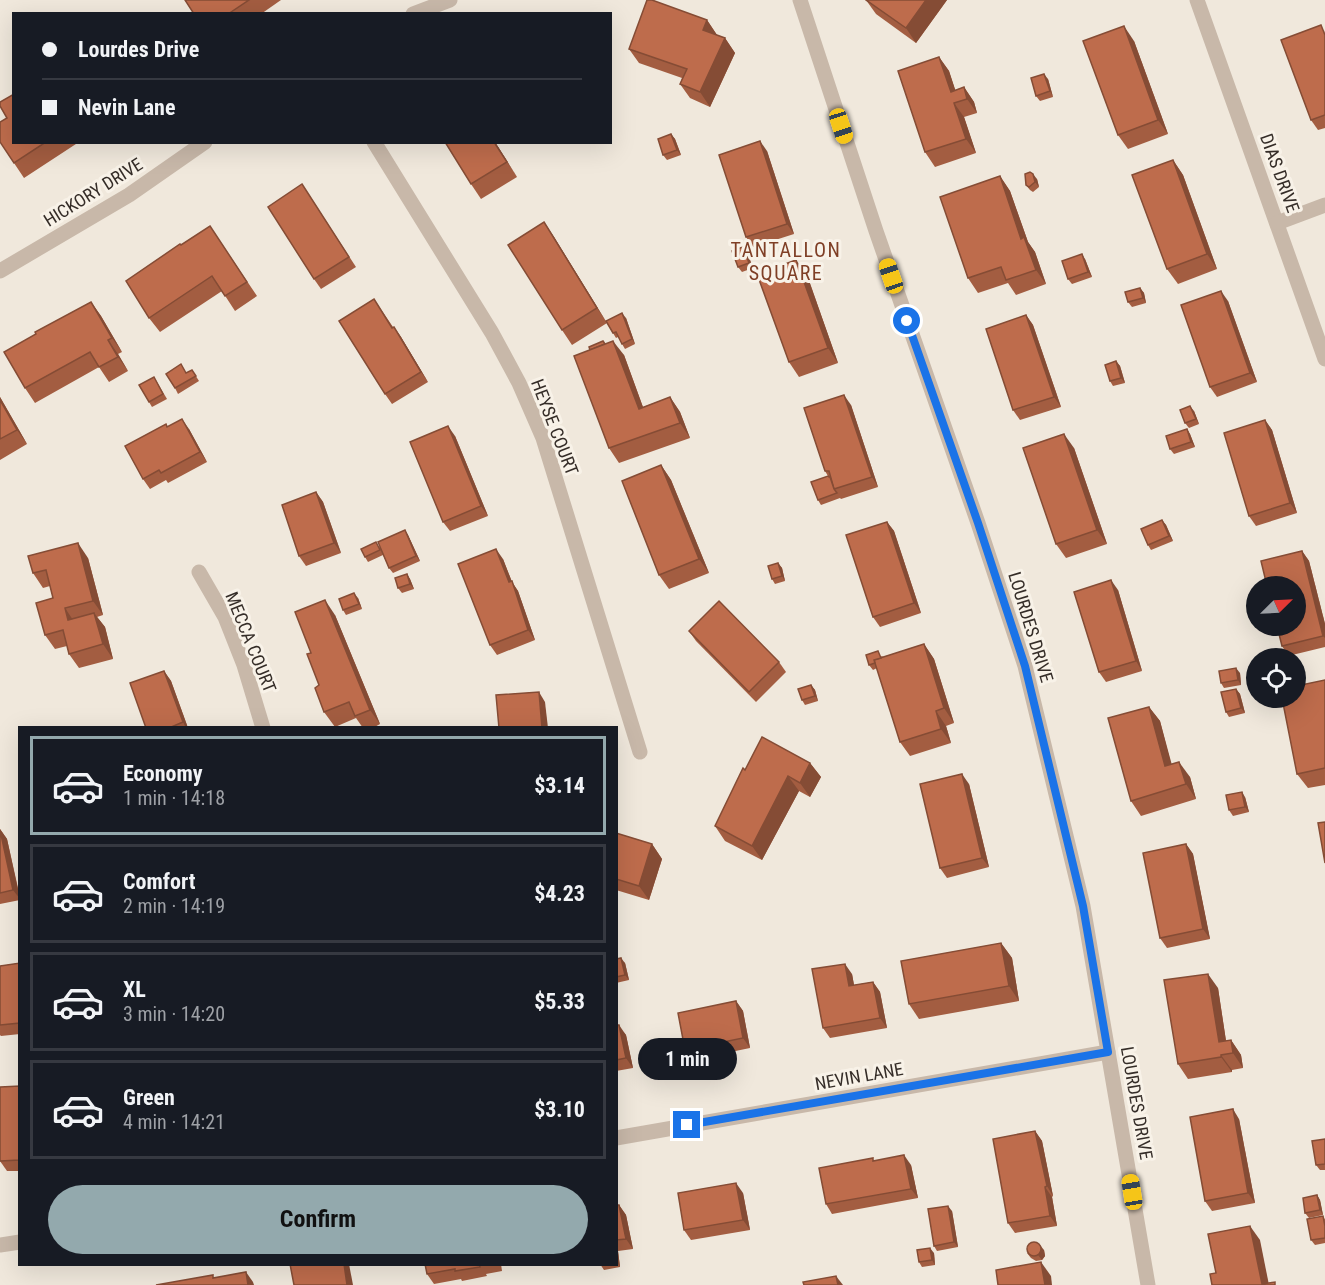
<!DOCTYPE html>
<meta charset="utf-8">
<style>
body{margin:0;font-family:"Roboto Condensed",sans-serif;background:#242831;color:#f1f3f6;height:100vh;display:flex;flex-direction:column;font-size:22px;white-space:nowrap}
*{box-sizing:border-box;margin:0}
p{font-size:20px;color:#9ea1a6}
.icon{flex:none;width:33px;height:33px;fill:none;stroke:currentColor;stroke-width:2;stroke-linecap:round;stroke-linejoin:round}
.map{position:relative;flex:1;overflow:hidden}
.side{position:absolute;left:18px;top:726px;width:600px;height:540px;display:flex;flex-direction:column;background:#171b24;border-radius:0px;box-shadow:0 6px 24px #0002}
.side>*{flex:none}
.top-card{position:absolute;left:12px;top:12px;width:600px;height:132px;border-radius:0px;box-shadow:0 6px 24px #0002;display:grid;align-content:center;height:132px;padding:0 30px;background:#171b24}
.needle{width:39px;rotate:66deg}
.tools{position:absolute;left:1246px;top:576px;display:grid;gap:12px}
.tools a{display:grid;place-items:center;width:60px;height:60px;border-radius:50%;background:#171b24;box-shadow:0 6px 24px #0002;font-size:30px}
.end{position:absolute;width:27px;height:27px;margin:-14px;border:8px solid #1a73e8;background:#fff;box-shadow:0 0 0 3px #fff}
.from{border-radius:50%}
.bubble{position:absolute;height:42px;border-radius:21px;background:#171b24;box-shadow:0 6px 24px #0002;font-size:20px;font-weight:700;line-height:42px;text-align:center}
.car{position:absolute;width:18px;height:36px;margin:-18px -9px;border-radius:8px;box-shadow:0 0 4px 2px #0007;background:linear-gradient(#f5c518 24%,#345 0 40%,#f5c518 0 76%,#345 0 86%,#f5c518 0)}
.top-card b{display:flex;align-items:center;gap:21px;height:57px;font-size:22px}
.top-card b+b{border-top:2px solid #363941}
.top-card i{width:15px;height:15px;background:#f1f3f6}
ul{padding:10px 0 0;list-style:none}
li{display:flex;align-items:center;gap:18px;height:99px;margin:0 12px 9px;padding:0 18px;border:3px solid #363941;border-radius:0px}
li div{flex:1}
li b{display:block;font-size:22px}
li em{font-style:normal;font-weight:700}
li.current{border-color:#93a9ad}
li>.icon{width:54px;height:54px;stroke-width:1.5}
.primary-button{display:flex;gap:12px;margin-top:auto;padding:12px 30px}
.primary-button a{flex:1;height:69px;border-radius:36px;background:#93a9ad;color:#111;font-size:24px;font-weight:700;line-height:69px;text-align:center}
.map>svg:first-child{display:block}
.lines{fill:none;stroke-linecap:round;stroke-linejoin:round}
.minor{stroke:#c8b8a9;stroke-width:15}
.wall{fill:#a35d41}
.shaded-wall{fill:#854c35}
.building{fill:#be6c4c;stroke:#854c35;stroke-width:1.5}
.route{stroke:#1a73e8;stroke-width:8}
.labels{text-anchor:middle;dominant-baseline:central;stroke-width:6;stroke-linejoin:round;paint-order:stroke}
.street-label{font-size:18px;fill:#352d28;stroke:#f8f2e8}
.neighbourhood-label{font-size:20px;letter-spacing:1.5px;fill:#7f3f26;stroke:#f8f2e8}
</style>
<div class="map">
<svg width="1325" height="1285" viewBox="0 0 1325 1285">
<rect width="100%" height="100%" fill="#f0e8dc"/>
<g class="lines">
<!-- minor -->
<g class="minor">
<path d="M800 0 876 231 978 523 1025 666 1083 906 1148 1285"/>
<path d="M1197 0 1325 359"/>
<path d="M413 14 450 0"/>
<path d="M374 142 492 333 519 383 543 438 640 752"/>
<path d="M1277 223 1325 205"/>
<path d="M0 271 129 195 205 142"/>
<path d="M199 572 225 617 244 665 263 728"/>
<path d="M616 1138 1108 1052"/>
<path d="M0 1245 20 1242"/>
</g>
</g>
<!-- wall -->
<g class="wall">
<path d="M185 0H281L261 14H194Z"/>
<path d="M866 0H947L916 43 876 14Z"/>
<path d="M707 20 717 35 725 38 735 53 710 107 690 98 680 84 682 78 639 63 629 49Z"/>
<path d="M1325 30V128L1318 130 1311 120Z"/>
<path d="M1134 41 1168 134 1128 149 1118 135Z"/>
<path d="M939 57 949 71 955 90 964 87 974 102 977 113 964 117 976 153 935 167 925 152Z"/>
<path d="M1048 79 1053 97 1040 101 1036 96Z"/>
<path d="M7 118 14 142H79L24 178 14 163Z"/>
<path d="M671 134 675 139 681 155 667 160 663 155Z"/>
<path d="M495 142 517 177 481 199 471 184Z"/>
<path d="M767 151 794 234 753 247 746 237Z"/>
<path d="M1173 160 1183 175 1217 269 1178 284 1167 269Z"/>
<path d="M1000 176 1010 191 1028 242 1035 252 1046 284 1016 295 1008 283 978 293 968 278Z"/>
<path d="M1037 179 1039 187 1033 192 1030 190 1026 185Z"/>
<path d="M302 184 356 267 321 289 314 279Z"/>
<path d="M544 222 554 237 607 323 626 318 635 344 625 349 618 337 616 338 607 323 572 345 562 330Z"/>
<path d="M220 241 257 296 235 311 222 291 160 332 149 318 181 245Z"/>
<path d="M743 247 747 252 753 268 742 272 738 267Z"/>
<path d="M1085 259 1092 277 1072 284 1068 279Z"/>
<path d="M807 275 838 363 799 377 789 362Z"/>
<path d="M1140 288 1144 293 1146 303 1132 307 1128 302Z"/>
<path d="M374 299 393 327H394L401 337 428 382 392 404 385 394Z"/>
<path d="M1228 301 1257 382 1217 397 1210 387Z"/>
<path d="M91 302 101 316 122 352 118 354 128 371 109 382 99 367 35 403 25 388 36 334Z"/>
<path d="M1026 315 1033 325 1061 407 1020 420 1013 410Z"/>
<path d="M605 344 624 355 643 407 670 397 680 412 690 438 619 463 609 448Z"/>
<path d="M1116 361 1120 366 1125 383 1113 386 1110 381Z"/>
<path d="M192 370 199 381 178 394 175 388Z"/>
<path d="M154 377 167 399 152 407 149 402Z"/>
<path d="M0 397 27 444 0 460Z"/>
<path d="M851 405 878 487 841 499 840 498 821 505 818 500 828 476 825 471Z"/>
<path d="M1194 411 1199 424 1189 428 1185 423Z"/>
<path d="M1265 420 1272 430 1297 513 1256 526 1249 516Z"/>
<path d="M166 424 168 427 189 429 207 462 168 483 166 480 150 489 143 479Z"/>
<path d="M1187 429 1190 434 1195 447 1174 454 1170 449Z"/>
<path d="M455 436 488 516 450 531 443 522Z"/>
<path d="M1074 448 1107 544 1066 558 1056 544Z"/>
<path d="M661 465 671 480 709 573 669 589 659 575Z"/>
<path d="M316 492 323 502 341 553 306 566 299 556Z"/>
<path d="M1162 520 1166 525 1173 541 1151 550 1148 545Z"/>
<path d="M887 522 894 531 921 613 880 627 873 617Z"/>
<path d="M405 530 408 535 420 561 393 573 389 568 383 555 368 562 365 557Z"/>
<path d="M1302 551 1309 561 1325 624V647L1288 656 1282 646Z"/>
<path d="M88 558 103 615 97 617 105 627 113 659 79 668 69 654 67 646 55 649 45 635 53 598 50 586 43 588 33 573Z"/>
<path d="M503 559 512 582 518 591 535 640 497 655 490 645Z"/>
<path d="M778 563 782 568 785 581 775 584 772 579Z"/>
<path d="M407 574 410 579 414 589 402 593 398 588Z"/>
<path d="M1118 590 1142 671 1106 682 1099 672Z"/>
<path d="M358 598 362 609 346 615 343 610Z"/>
<path d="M335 615 380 724 373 728H363L356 718 335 727 324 712 319 685 311 653Z"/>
<path d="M689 631 779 662 786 672 756 702 696 641Z"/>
<path d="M924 644 934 659 954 723 946 726 951 743 910 756 900 742 877 668 873 670 869 665 882 656 883 657Z"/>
<path d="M164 671 171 681 188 728H146Z"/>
<path d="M1240 673 1241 685 1224 688 1221 683Z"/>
<path d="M1325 680V785L1308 788 1297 774Z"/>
<path d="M811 685 815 690 818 701 805 705 802 700Z"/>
<path d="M1236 689 1240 694 1245 713 1229 717 1226 712Z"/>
<path d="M1149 707 1160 721 1171 764 1190 777 1196 799 1141 816 1131 801Z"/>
<path d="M810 763 821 777 810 797 799 791 762 860 725 841 715 826 745 770Z"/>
<path d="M969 784 989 867 947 878 940 868Z"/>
<path d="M1245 797 1249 812 1233 816 1229 810Z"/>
<path d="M0 829 7 839 20 897V900L0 904Z"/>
<path d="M616 833 652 844 662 859 649 900 616 890Z"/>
<path d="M1186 844 1193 854 1210 939 1167 948 1160 938Z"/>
<path d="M1001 943 1012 958 1019 1001 919 1019 909 1004Z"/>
<path d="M616 959 625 963 629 980 616 983Z"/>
<path d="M20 963V1034L1 1036 0 1035V966Z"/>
<path d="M852 974 854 985 873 982 880 992 887 1028 830 1038 823 1028Z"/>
<path d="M1218 988 1226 1041 1231 1040 1241 1055 1243 1068 1232 1070V1072L1188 1079 1178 1064Z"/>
<path d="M736 1001 743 1011 750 1048 692 1060 685 1050Z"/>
<path d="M616 1025 626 1035 633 1068 616 1071Z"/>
<path d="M20 1086V1171H7L0 1161Z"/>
<path d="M1239 1119 1255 1203 1212 1211 1205 1201Z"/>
<path d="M1035 1131 1042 1141 1053 1196 1052 1197 1057 1226 1015 1233 1008 1223Z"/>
<path d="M1325 1139V1170H1320L1316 1165Z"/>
<path d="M911 1165 918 1198 832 1214 826 1204Z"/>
<path d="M743 1193 750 1230 691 1240 684 1230Z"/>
<path d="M1317 1195 1320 1200 1323 1215 1309 1218 1305 1213Z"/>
<path d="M616 1205H619L626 1215 633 1249 618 1251 620 1267 604 1270 600 1264H616Z"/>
<path d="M952 1211 958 1247 937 1251 934 1246Z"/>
<path d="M1325 1218V1243L1315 1245 1311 1240Z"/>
<path d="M1044 1250 1045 1256 1042 1260 1036 1261 1031 1258 1027 1253Z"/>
<path d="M934 1253 935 1265 922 1267 919 1262Z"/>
<path d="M425 1264H501L502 1271 486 1274 487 1276 462 1281 461 1279 434 1284 427 1274Z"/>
</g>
<!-- shaded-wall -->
<g class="shaded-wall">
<path d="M926 0H947L916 43 906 28Z"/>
<path d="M707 20 717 35 703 30Z"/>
<path d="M1124 26 1134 41 1168 134 1158 120Z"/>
<path d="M725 38 735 53 710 107 700 92Z"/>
<path d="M939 57 949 71 959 101 951 92Z"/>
<path d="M1044 74 1048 79 1053 97 1050 91Z"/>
<path d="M964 87 974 102 977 113 967 99Z"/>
<path d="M954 103 964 117 976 153 966 139Z"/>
<path d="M671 134 675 139 681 155 677 150Z"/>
<path d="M760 141 767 151 794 234 787 224Z"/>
<path d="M494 142H495L517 177 507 162Z"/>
<path d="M1173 160 1183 175 1217 269 1207 254Z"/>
<path d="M1033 174 1037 179 1039 187 1035 182Z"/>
<path d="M1000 176 1010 191 1028 242 1035 252 1046 284 1036 270 1021 239Z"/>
<path d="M544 222 554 237 607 323 597 308Z"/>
<path d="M743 247 747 252 753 268 749 263Z"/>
<path d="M1082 254 1085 259 1092 277 1088 272Z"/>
<path d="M796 260 807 275 838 363 828 348Z"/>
<path d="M1140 288 1144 293 1146 303 1143 298Z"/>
<path d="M1221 291 1228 301 1257 382 1250 373Z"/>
<path d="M91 302 101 316 122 352 112 338Z"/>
<path d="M622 313 626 318 635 344 632 339Z"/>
<path d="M1026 315 1033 325 1061 407 1054 397Z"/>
<path d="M394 327 401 337 428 382 421 372Z"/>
<path d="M108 340 118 354 128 371 118 357Z"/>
<path d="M613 341 624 355 649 424 639 409Z"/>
<path d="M1116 361 1120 366 1125 383 1121 378Z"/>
<path d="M844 395 851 405 878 487 872 477Z"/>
<path d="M0 397 27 444 17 430 0 400Z"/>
<path d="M670 397 680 412 690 438 680 423Z"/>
<path d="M1190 406 1194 411 1199 424 1196 419Z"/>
<path d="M182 419 189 429 207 462 200 452Z"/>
<path d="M1265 420 1272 430 1297 513 1290 503Z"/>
<path d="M448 426 455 436 488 516 481 506Z"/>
<path d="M1187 429 1190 434 1195 447 1191 442Z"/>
<path d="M1064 434 1074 448 1107 544 1097 530Z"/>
<path d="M661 465 671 480 709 573 699 559Z"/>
<path d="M316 492 323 502 341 553 334 543Z"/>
<path d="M1162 520 1166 525 1173 541 1169 536Z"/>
<path d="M887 522 894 531 921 613 914 603Z"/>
<path d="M405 530 408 535 420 561 416 556Z"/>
<path d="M78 543 88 558 103 615 93 601Z"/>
<path d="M496 549 503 559 512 582 518 591 535 640 528 630Z"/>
<path d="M1302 551 1309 561 1325 624V638L1323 636Z"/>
<path d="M778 563 782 568 785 581 782 576Z"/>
<path d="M407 574 410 579 414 589 410 584Z"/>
<path d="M1111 580 1118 590 1142 671 1136 661Z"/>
<path d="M354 593 358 598 362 609 359 604Z"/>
<path d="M325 600 335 615 380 724 370 710Z"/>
<path d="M65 608 75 623 68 620Z"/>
<path d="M94 613 105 627 113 659 103 644Z"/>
<path d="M924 644 934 659 954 723 944 708Z"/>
<path d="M1236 668 1240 673 1241 685 1238 680Z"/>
<path d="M164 671 171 681 188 728H186L183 722Z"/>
<path d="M811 685 815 690 818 701 815 696Z"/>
<path d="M1236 689 1240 694 1245 713 1241 708Z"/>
<path d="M539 692 545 702 548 728H542Z"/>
<path d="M1149 707 1160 721 1176 780 1165 766Z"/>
<path d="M936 711 946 726 951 743 941 729Z"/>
<path d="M1179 762 1190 777 1196 799 1186 784Z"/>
<path d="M810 763 821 777 810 797 800 783Z"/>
<path d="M962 774 969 784 989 867 982 858Z"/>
<path d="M788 776 799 791 762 860 752 846Z"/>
<path d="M1242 792 1245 797 1249 812 1245 807Z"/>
<path d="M0 829 7 839 20 899 13 890Z"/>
<path d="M652 844 662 859 649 900 639 886Z"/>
<path d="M1186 844 1193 854 1210 939 1203 929Z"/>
<path d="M1001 943 1012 958 1019 1001 1009 986Z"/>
<path d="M621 958 625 963 629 980 625 975Z"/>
<path d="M845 964 852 974 856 996 849 986Z"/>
<path d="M1208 974 1218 988 1228 1054 1219 1042Z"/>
<path d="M873 982 880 992 887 1028 880 1018Z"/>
<path d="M736 1001 743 1011 750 1048 743 1038Z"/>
<path d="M619 1025 626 1035 633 1068 626 1058Z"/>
<path d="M1231 1040 1241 1055 1243 1068 1233 1053Z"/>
<path d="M1221 1055 1232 1070V1072L1221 1057Z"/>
<path d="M1233 1109 1239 1119 1255 1203 1248 1193Z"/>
<path d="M1035 1131 1042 1141 1053 1196 1047 1186Z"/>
<path d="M904 1155 911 1165 918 1198 911 1189Z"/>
<path d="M736 1183 743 1193 750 1230 743 1220Z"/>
<path d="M1045 1187 1052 1197 1057 1226 1050 1216Z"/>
<path d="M1317 1195 1320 1200 1323 1215 1320 1210Z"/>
<path d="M619 1205 626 1215 633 1249 626 1239Z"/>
<path d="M948 1206 952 1211 958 1247 954 1242Z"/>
<path d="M1250 1226 1260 1240 1269 1285H1262Z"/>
<path d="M1040 1245 1044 1250 1045 1256 1042 1260 1038 1255Z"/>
<path d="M930 1248 934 1253 935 1265 932 1260Z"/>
<path d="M616 1250 618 1251 620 1267 616 1261Z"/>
<path d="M1041 1262 1051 1276 1052 1285H1045Z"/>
<path d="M344 1264H349L353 1285H347Z"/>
<path d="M246 1272 253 1282 254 1285H248Z"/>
<path d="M836 1276 843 1285H838Z"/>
</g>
<!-- building -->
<g class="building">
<path d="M185 0H249L228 14H194Z"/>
<path d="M647 0H652L707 20 703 30 725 38 700 92 680 84 687 69 629 49Z"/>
<path d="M866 0H926L906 28Z"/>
<path d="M1321 25 1325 35V115L1311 120 1281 40Z"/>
<path d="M1124 26 1158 120 1118 135 1083 41Z"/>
<path d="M939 57 951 92 964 87 967 99 954 103 966 139 925 152 898 71Z"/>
<path d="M1044 74 1050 91 1036 96 1031 78Z"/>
<path d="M14 94V142H46L14 163 0 142V122L7 118 0 106V102Z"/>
<path d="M671 134 677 150 663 155 658 139Z"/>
<path d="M760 141 787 224 746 237 719 155Z"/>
<path d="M445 142H494L507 162 471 184Z"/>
<path d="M1173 160 1207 254 1167 269 1132 175Z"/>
<path d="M1030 172 1033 174 1035 182 1029 187 1026 185 1025 174Z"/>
<path d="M1000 176 1021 239 1024 237 1036 270 1006 280 1001 267 968 278 940 197Z"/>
<path d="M302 184 349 257 314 279 268 207Z"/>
<path d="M544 222 597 308 562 330 508 245Z"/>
<path d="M210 226 247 282 225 296 212 276 149 318 126 281 180 244 181 245Z"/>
<path d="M743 247 749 263 738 267 732 251Z"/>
<path d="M1082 254 1088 272 1068 279 1062 261Z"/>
<path d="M796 260 828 348 789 362 757 274Z"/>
<path d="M1140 288 1143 298 1128 302 1125 292Z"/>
<path d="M1221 291 1250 373 1210 387 1181 305Z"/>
<path d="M374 299 392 328 394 327 421 372 385 394 339 321Z"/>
<path d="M91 302 112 338 108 340 118 357 99 367 90 352 25 388 4 352 36 334 35 332Z"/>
<path d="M622 313 632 339 622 344 616 332 613 333 606 321Z"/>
<path d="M1026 315 1054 397 1013 410 986 329Z"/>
<path d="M603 341 605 344 590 350 589 347Z"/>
<path d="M613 341 639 409 670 397 680 423 609 448 574 356Z"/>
<path d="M1116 361 1121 378 1110 381 1105 365Z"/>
<path d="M181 364 186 373 192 370 196 376 175 388 166 374Z"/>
<path d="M154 377 163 394 149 402 139 385Z"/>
<path d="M844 395 872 477 834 489 829 471H825L804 408Z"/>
<path d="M0 400 17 430 0 439Z"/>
<path d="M1190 406 1196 419 1185 423 1180 410Z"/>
<path d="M182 419 200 452 161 473 159 470 143 479 125 446 166 424 167 427Z"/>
<path d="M1265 420 1290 503 1249 516 1224 433Z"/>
<path d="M448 426 481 506 443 522 410 442Z"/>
<path d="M1187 429 1191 442 1170 449 1166 436Z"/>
<path d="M1064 434 1097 530 1056 544 1023 448Z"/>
<path d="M661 465 699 559 659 575 622 481Z"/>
<path d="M828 476 829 477H830L834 489 837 493 818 500 811 482Z"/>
<path d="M316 492 334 543 299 556 282 505Z"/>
<path d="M1162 520 1169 536 1148 545 1141 529Z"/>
<path d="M887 522 914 603 873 617 846 535Z"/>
<path d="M405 530 416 556 389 568 378 542Z"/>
<path d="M376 542 380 550 365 557 361 549Z"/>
<path d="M78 543 93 601 65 608 68 620 94 613 103 644 69 654 63 630 45 635 36 603 53 598 46 570 33 573 28 556Z"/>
<path d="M496 549 509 582 512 581 528 630 490 645 458 564Z"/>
<path d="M1302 551 1323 636 1282 646 1277 626H1296V586H1267L1261 561Z"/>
<path d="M778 563 782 576 772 579 768 566Z"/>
<path d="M407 574 410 584 398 588 395 578Z"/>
<path d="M1111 580 1136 661 1099 672 1074 592Z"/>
<path d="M354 593 359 604 343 610 339 599Z"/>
<path d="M325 600 370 710 355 716 349 702 324 712 315 688 319 685 307 654 311 653 295 612Z"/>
<path d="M719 601 779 662 749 692 689 631Z"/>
<path d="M924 644 944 708 936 711 941 729 900 742 874 660Z"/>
<path d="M878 651 881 658 874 660 875 663 869 665 866 655Z"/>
<path d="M1236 668 1238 680 1221 683 1219 671Z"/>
<path d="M164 671 183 722 169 728H146L130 683Z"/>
<path d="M1325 680V768L1297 774 1282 698H1296V686Z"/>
<path d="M811 685 815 696 802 700 798 689Z"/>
<path d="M1236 689 1241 708 1226 712 1221 692Z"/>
<path d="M539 692 542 728H499L496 695Z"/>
<path d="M1149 707 1165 766 1179 762 1186 784 1131 801 1108 718Z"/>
<path d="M762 737 810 763 800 783 788 776 752 846 715 826 743 768 745 770Z"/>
<path d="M962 774 982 858 940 868 920 784Z"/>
<path d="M1242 792 1245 807 1229 810 1226 795Z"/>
<path d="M1325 822V863L1318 823Z"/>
<path d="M0 830 13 890 0 893Z"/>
<path d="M616 833 652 844 639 886 616 879Z"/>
<path d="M1186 844 1203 929 1160 938 1143 853Z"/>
<path d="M1001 943 1009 986 909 1004 901 961Z"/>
<path d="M621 958 625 975 616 977V959Z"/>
<path d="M20 963V1023L0 1025V966Z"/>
<path d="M845 964 849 986 873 982 880 1018 823 1028 812 969Z"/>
<path d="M1208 974 1219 1042 1231 1040 1233 1053 1221 1055V1057L1178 1064 1164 980Z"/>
<path d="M736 1001 743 1038 685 1050 678 1013Z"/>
<path d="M616 1025H619L626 1058 616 1060Z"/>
<path d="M20 1086V1160L0 1161V1087Z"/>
<path d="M1233 1109 1248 1193 1205 1201 1190 1117Z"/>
<path d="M1035 1131 1047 1186 1045 1187 1050 1216 1008 1223 993 1139Z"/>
<path d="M1325 1139V1164L1316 1165 1312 1141Z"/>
<path d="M904 1155 911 1189 826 1204 819 1168 873 1158V1161Z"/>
<path d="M736 1183 743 1220 684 1230 678 1193Z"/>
<path d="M1317 1195 1320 1210 1305 1213 1303 1198Z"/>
<path d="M616 1205H619L626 1239 616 1240Z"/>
<path d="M948 1206 954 1242 934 1246 928 1209Z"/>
<path d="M1323 1216 1325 1226V1238L1311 1240 1307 1219Z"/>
<path d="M1250 1226 1262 1284 1275 1282V1285H1212L1210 1274 1216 1273 1208 1234Z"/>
<circle cx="1034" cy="1249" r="7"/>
<path d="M930 1248 932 1260 919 1262 917 1250Z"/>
<path d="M1041 1262 1045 1285H998L996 1270Z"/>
<path d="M290 1264H344L347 1285H294Z"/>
<path d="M425 1264H479L480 1267 455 1271V1269L427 1274Z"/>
<path d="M246 1272 248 1285H156L213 1275V1278Z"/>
<path d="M836 1276 838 1285H804L803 1282Z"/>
</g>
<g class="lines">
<!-- route -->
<path class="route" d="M687 1125 1108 1052 1083 906 1025 666 978 523 907 321"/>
</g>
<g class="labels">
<!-- street labels -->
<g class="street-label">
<text transform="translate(1280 173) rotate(70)">DIAS DRIVE</text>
<text transform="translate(93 192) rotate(-32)">HICKORY DRIVE</text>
<text transform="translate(555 427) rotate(69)">HEYSE COURT</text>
<text transform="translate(1031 627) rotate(73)">LOURDES DRIVE</text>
<text transform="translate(251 642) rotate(68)">MECCA COURT</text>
<text transform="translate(859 1076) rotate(-10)">NEVIN LANE</text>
<text transform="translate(1137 1103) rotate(80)">LOURDES DRIVE</text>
</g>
<!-- neighbourhood labels -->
<g class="neighbourhood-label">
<text x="786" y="250">TANTALLON<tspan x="786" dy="23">SQUARE</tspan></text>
</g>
</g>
</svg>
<div class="tools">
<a><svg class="needle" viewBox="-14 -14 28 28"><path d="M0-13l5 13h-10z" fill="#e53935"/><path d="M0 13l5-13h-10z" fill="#9ea1a6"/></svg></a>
<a><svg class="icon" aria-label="locate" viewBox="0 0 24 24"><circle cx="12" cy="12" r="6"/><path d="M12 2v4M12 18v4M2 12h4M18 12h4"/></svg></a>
</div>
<i class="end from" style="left:907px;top:321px"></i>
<i class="end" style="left:687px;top:1125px"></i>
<div class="bubble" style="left:638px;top:1038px;width:99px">1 min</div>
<i class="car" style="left:841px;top:126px;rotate:162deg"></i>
<i class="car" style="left:891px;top:276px;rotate:341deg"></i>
<i class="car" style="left:1132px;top:1192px;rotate:351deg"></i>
<div class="top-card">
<b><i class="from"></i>Lourdes Drive</b>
<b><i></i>Nevin Lane</b>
</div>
<section class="side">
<ul>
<li class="current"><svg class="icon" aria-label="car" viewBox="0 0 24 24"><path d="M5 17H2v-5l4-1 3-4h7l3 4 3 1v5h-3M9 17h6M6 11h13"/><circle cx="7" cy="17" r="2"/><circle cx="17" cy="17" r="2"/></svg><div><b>Economy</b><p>1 min · 14:18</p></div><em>$3.14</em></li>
<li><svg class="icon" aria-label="car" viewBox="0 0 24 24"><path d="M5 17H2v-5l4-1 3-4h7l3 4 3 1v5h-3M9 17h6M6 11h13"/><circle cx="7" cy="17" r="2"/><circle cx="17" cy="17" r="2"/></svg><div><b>Comfort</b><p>2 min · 14:19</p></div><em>$4.23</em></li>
<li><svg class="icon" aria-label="car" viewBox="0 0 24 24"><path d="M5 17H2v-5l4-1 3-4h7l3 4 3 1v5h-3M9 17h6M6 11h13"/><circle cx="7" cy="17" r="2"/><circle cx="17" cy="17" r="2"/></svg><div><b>XL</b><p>3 min · 14:20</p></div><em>$5.33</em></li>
<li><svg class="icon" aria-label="car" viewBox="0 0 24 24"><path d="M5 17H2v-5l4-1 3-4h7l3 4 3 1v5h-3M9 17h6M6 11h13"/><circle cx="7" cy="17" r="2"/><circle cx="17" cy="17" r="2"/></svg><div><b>Green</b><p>4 min · 14:21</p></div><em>$3.10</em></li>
</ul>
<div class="primary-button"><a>Confirm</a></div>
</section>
</div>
